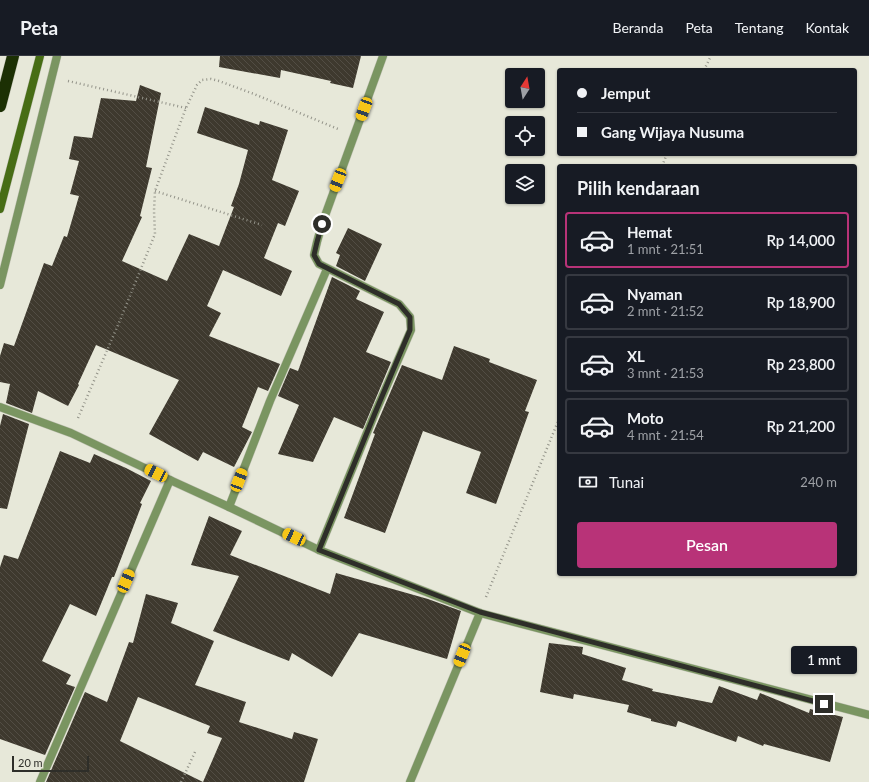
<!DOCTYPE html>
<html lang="id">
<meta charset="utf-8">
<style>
body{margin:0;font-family:Lato,sans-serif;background:#20242c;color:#f1f3f6;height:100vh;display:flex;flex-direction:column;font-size:15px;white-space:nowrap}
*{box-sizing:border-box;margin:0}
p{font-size:13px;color:#9ea1a6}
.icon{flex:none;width:22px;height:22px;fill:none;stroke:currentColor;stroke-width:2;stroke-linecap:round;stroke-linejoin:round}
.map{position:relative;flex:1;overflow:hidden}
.sheet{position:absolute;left:557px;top:108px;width:300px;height:412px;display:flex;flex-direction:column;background:#171b24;border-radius:4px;box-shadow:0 1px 3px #0004}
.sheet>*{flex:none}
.hud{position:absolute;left:557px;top:12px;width:300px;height:88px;border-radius:4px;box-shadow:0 1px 3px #0004;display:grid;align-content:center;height:88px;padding:0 20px;background:#171b24}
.needle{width:26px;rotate:11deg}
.tools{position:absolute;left:505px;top:12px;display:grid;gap:8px}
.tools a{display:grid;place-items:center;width:40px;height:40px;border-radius:4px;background:#171b24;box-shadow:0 1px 3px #0004;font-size:20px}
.scale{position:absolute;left:12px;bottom:10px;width:77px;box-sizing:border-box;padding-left:4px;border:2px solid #2e2e29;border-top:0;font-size:11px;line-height:14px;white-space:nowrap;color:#2e2e29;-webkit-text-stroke:3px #e7e8d9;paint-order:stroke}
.end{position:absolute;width:18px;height:18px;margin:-9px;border:5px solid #2e2e29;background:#fff;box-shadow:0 0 0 2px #fff}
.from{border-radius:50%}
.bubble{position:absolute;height:28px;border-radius:4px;background:#171b24;box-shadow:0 1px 3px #0004;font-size:13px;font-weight:600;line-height:28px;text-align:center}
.car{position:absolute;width:12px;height:24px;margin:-12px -6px;border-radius:5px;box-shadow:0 0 3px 1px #0007;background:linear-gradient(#f5c518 24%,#345 0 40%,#f5c518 0 76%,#345 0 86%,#f5c518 0)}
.hud b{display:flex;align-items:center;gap:14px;height:38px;font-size:15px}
.hud b+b{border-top:1px solid #363941}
.hud i{width:10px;height:10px;background:#f1f3f6}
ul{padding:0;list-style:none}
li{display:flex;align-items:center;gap:12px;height:56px;margin:0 8px 6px;padding:0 12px;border:2px solid #363941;border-radius:4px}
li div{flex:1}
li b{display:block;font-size:15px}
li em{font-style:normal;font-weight:600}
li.on{border-color:#b83378}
li>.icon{width:36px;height:36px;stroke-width:1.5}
h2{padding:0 20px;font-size:18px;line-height:48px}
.pay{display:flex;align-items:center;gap:10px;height:44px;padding:0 20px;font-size:15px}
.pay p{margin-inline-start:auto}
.action{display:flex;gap:8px;margin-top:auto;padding:8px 20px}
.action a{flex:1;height:46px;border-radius:4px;background:#b83378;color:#fff;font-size:16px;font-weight:600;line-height:46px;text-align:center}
header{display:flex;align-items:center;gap:24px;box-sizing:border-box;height:56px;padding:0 20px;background:#171b24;border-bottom:1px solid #363941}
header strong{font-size:19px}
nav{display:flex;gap:22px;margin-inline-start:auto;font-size:14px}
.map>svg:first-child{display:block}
.building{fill:url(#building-back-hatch);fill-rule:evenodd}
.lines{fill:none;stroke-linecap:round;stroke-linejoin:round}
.lane-casing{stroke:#c2c3b6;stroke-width:9}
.street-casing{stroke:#c2c3b6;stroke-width:9}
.secondary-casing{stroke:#c2c3b6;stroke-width:9}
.highway-casing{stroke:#c2c3b6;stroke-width:13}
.path{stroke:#939389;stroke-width:2.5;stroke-dasharray:1 3;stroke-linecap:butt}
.lane{stroke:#7a9561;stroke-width:8}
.street{stroke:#7a9561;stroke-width:8}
.secondary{stroke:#476d15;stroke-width:8}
.highway{stroke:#1c3004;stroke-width:12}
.route{stroke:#2e2e29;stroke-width:5}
</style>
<header>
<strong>Peta</strong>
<nav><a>Beranda</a><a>Peta</a><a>Tentang</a><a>Kontak</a></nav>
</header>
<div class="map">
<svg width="869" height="726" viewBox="0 0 869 726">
<defs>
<pattern id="building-back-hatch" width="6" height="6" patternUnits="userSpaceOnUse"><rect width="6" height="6" fill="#3e392e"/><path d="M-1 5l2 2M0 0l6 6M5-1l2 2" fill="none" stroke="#524d44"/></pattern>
</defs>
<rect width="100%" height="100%" fill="#e7e8d9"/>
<!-- building -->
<g class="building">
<path d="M220 0H361L353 32 330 27 331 25 281 14 280 22 219 11Z"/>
<path d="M140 29 161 37 146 111 152 112 140 160 142 161 122 205 167 225 189 178 219 190 234 151 231 150 239 128 248 94 197 77 205 51 259 69 260 65 288 74 272 124 299 135 285 170 278 167 264 202 292 215 281 240 223 214 207 250 221 257 209 280 280 308 268 335 258 331 242 371 252 376 234 411 203 396 198 405 149 378 179 324 96 289 78 328 79 329 68 350 38 335 32 357 6 347 10 328 0 326V300L4 287 14 290 44 207 52 210 64 180 67 181 79 140 70 138 79 105 69 103 74 80 92 82 101 42 136 45Z"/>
<path d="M348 172 382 188 365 225 336 210 340 199 336 197Z"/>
<path d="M332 221 360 235 356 243 384 256 366 296 391 306 363 373 334 361 313 406 278 398 299 349 278 340 290 312 298 315Z"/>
<path d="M454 290 490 303 489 306 537 324 525 355 529 356 496 448 466 437 481 396 423 375 385 477 344 462 375 378 373 377 402 309 442 324Z"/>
<path d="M3 358 29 368 7 453 0 452V370Z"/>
<path d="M60 395 90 407 94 398 126 412 151 425 140 447 142 448 114 521H112L96 560 70 548 42 605 71 619 66 628 75 631 45 699 0 683V511L4 499 18 503Z"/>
<path d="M209 460 242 475 230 499 330 538 336 517 428 543 461 555 447 603 359 577 332 621 292 597 289 605 213 575 239 520 191 509Z"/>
<path d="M146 538 178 547 171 567 214 585 195 629 246 646 239 666 292 683 294 676 318 683 304 726H46L85 636 107 646 129 586 133 587ZM138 641 210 670 207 677 222 682 203 726 120 685Z"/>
<path d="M549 587 583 591 582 598 626 612 622 624 653 633 652 635 712 647 719 630 757 644 760 637 809 657 810 653 843 661 830 706 764 688 763 690 738 680 736 686 678 665 676 671 651 665V663L627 656 629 649 574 638 573 643 540 636Z"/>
</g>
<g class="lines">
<defs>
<path id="lane" d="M229 451 270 345 327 213"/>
<g id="street">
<path d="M0 229 57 0"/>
<path d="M0 351 71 377 170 424 229 451 319 494 480 557 869 659"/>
<path d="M319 494 375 357 411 274 410 261 399 248 319 208 314 199 317 186 322 168 383 0"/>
<path d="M40 726 170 424"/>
<path d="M410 726 480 557"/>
</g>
<path id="secondary" d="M0 153 40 0"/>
<path id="highway" d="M0 50 13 0"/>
</defs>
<!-- lane casing -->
<use href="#lane" class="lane-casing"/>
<!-- street casing -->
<use href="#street" class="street-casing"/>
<!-- secondary casing -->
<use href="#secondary" class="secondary-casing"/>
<!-- highway casing -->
<use href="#highway" class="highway-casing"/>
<!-- path -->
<g class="path">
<path d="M704 14 711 0"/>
<path d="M68 25 186 52"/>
<path d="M662 110 667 98"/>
<path d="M155 135 262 169"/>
<path d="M78 362 121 262 155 178 154 155 155 135 186 52 197 29 202 24 211 23 219 25 254 38 338 73"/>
<path d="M486 541 559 363"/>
<path d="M181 726 195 696"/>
</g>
<!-- lane -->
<use href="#lane" class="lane"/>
<!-- street -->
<use href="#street" class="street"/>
<!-- secondary -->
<use href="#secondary" class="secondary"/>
<!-- highway -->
<use href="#highway" class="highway"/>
</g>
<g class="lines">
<!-- route -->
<path class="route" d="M322 168 317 186 314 199 319 208 399 248 410 261V274L375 357 319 494 480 556 824 648"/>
</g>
</svg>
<div class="tools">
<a><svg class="needle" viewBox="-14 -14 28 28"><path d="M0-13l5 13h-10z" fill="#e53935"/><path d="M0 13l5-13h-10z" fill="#9ea1a6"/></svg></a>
<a><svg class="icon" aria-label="locate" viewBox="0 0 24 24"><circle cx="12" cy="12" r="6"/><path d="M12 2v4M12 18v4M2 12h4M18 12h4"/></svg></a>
<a><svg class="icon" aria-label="layers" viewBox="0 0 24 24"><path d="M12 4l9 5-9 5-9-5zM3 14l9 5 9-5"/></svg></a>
</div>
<div class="scale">20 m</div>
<i class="end from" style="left:322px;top:168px"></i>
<i class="end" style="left:824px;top:648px"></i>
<div class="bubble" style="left:791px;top:590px;width:66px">1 mnt</div>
<i class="car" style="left:364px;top:53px;rotate:200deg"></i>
<i class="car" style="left:338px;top:124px;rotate:201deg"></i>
<i class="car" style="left:156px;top:417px;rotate:296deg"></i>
<i class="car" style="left:239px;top:424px;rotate:21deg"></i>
<i class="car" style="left:294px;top:481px;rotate:295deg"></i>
<i class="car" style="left:126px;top:525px;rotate:23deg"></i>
<i class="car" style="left:462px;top:599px;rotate:202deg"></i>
<div class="hud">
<b><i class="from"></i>Jemput</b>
<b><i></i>Gang Wijaya Nusuma</b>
</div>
<section class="sheet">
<h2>Pilih kendaraan</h2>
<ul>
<li class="on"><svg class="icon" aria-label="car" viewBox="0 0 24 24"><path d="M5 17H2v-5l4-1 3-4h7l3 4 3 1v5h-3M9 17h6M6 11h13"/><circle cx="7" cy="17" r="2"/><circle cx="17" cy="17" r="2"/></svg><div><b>Hemat</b><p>1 mnt · 21:51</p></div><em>Rp 14,000</em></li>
<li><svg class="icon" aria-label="car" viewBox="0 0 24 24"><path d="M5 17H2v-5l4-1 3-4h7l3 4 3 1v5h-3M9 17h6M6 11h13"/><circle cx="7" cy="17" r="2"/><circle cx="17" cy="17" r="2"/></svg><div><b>Nyaman</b><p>2 mnt · 21:52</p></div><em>Rp 18,900</em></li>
<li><svg class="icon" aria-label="car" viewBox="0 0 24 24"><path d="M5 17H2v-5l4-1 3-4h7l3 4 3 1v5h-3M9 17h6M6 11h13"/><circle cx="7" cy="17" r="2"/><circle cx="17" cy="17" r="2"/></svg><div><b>XL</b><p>3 mnt · 21:53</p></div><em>Rp 23,800</em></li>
<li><svg class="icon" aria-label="car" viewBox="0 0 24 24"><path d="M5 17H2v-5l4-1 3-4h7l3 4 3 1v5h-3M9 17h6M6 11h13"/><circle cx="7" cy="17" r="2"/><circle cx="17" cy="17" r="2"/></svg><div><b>Moto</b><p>4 mnt · 21:54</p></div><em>Rp 21,200</em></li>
</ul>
<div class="pay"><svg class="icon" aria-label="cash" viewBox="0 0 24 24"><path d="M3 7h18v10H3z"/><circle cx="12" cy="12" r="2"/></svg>Tunai<p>240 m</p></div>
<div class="action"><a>Pesan</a></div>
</section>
</div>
